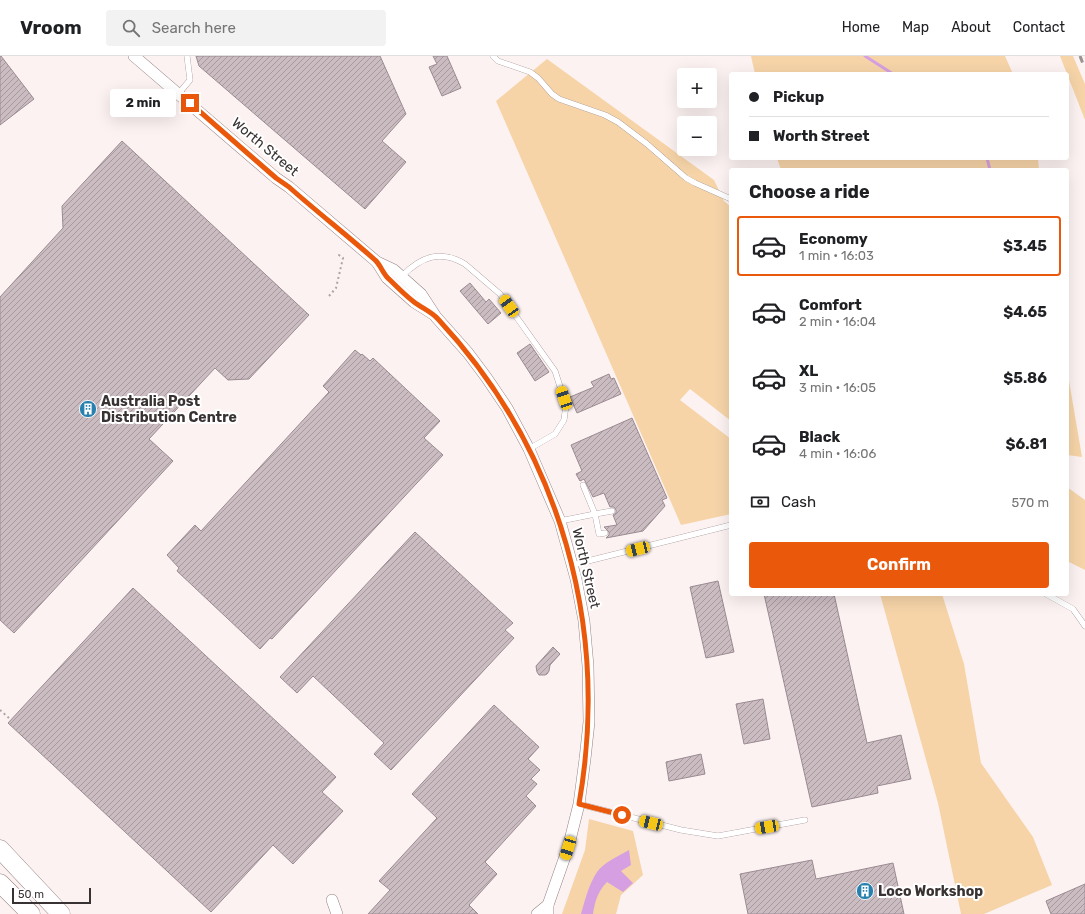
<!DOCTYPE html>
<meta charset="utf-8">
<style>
body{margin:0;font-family:Rubik,sans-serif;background:#f2f2f2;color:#202124;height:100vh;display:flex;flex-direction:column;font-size:15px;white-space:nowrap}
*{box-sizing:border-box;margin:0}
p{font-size:13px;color:#757577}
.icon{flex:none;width:22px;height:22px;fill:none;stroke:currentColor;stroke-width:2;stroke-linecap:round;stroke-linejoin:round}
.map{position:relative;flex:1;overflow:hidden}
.panel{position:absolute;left:729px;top:112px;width:340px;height:428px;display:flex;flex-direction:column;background:#fff;border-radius:4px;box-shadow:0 4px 16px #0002}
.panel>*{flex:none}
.banner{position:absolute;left:729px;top:16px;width:340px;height:88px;border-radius:4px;box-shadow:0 4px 16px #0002;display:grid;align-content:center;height:88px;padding:0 20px;background:#fff}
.controls{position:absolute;left:677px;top:12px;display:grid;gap:8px}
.controls a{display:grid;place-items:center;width:40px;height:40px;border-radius:4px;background:#fff;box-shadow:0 4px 16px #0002;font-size:20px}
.scale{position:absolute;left:12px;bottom:10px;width:79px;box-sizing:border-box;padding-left:4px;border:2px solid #393232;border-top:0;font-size:11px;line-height:14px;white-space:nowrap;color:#393232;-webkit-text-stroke:3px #fff;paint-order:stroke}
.end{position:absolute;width:18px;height:18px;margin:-9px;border:5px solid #ea580c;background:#fff;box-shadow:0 0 0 2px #fff}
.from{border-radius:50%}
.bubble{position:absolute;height:28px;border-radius:4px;background:#fff;box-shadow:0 4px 16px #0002;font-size:13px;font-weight:700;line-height:28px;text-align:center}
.car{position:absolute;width:12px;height:24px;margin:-12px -6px;border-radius:5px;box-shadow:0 0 3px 1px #0007;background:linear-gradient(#f5c518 24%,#345 0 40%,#f5c518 0 76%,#345 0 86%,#f5c518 0)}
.banner b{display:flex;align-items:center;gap:14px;height:38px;font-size:15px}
.banner b+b{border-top:1px solid #e0e0e0}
.banner i{width:10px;height:10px;background:#202124}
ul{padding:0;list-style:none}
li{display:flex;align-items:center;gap:12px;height:60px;margin:0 8px 6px;padding:0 12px;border:2px solid transparent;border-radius:4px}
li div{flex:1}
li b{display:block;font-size:15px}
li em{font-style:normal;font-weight:700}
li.current{border-color:#ea580c}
li>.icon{width:36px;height:36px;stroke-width:1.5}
h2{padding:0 20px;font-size:18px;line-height:48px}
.pay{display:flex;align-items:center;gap:10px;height:44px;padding:0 20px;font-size:15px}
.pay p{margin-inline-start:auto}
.action{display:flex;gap:8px;margin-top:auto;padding:8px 20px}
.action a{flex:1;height:46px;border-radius:4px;background:#ea580c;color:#fff;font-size:16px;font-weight:700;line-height:46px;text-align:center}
header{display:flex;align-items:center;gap:24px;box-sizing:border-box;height:56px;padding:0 20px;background:#fff;border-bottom:1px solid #e0e0e0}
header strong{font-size:19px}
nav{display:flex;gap:22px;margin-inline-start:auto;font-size:14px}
.search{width:280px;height:36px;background:#f2f2f2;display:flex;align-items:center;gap:10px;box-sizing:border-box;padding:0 14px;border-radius:4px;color:#757577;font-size:15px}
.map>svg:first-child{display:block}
.green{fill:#f6d4a8}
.water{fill:#d69fe1}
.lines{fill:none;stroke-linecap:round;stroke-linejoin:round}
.stream{stroke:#d69fe1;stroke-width:3}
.building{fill:url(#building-hatch);stroke:#9a8b92}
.service-casing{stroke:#958485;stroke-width:6}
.minor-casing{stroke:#958485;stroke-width:12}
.trunk-casing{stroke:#958485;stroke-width:19}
.path{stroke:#ada4a4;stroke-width:2;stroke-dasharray:2 3;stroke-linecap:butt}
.service{stroke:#fff;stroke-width:5.5}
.minor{stroke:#fff;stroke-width:11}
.trunk{stroke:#fff;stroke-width:18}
.rail{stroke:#9b9292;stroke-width:3;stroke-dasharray:7 7;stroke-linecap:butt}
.route{stroke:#ea580c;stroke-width:5}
.labels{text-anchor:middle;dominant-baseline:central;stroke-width:4;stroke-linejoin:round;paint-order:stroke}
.street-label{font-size:14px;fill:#393232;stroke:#fff}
.poi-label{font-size:14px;font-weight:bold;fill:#393232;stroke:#fff;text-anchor:start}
</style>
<header>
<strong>Vroom</strong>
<div class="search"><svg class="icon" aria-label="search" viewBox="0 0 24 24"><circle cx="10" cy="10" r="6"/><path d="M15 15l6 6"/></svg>Search here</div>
<nav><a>Home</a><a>Map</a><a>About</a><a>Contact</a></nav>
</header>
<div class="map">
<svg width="1085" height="858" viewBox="0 0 1085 858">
<defs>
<pattern id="building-hatch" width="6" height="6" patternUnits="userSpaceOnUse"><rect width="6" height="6" fill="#cbbcc2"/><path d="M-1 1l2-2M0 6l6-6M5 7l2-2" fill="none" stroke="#a6999e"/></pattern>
</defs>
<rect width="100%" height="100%" fill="#fdf2f2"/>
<!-- green -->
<g class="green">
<path d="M751 0H1005L1013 18H755Z"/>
<path d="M1060 0H1073L1085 28V64Z"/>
<path d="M547 3 714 124 724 145 731 151V365L690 333 680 344 731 383V458L681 469 496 45Z"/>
<path d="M777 102H1038L1039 114H781Z"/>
<path d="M1067 313 1082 401 1067 399Z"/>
<path d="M1067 431 1085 444V514L1067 505Z"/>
<path d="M880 538H942L964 608 981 707 1033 781 1052 829 984 858H961L938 747Z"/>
<path d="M589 763 633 775 643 819 621 839 616 858H562L585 794Z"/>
</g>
<!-- water -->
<path class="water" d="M629 794 631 809 621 815 633 827 623 836 607 826C598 835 595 845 593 858H581C585 844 589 828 597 816 604 806 619 800 629 794Z"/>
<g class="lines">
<!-- stream -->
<g class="stream">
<path d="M865 0 893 18"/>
<path d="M987 102 990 114"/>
</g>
</g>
<!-- building -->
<g class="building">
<path d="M0 0H1L34 43 0 69Z"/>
<path d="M196 0H380L406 58 382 85 406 106 365 153 199 10Z"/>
<path d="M433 0H447L461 32 442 40 429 11 437 8Z"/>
<path d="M122 85 309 259 249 323 228 324 215 312 149 383 173 405 14 577 0 564V241L63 172 62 150Z"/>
<path d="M470 227 486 246 489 243 501 257 488 268 460 235Z"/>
<path d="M530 288 549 316 535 325 517 297Z"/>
<path d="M355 294 361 299 362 298 370 305 373 302 440 365 424 382 443 399 272 583 270 582 260 593 177 515 179 512 167 499 195 469 201 475 329 336 323 330Z"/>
<path d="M609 318 611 323 614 322 621 338 577 357 570 341 594 331 591 326Z"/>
<path d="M632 362 667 442 662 444 665 450 643 475 606 482 609 479V476L604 471 617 469 613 459 616 457V454L614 451H610L604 437 593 441 584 423 580 425 576 418 582 415 571 389Z"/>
<path d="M415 476 513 567 505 574 514 582 391 714 374 698 384 687 313 620 297 637 280 621Z"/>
<path d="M718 525 734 596 706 602 690 531Z"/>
<path d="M133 532 336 721 322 736 343 755 293 808 273 789 211 856 8 667Z"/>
<path d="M764 538H834L867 687 901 679 911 723 877 730 878 737 812 751Z"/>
<path d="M553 591 560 598 550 609 549 615 547 618 545 619H539L537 616 536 610Z"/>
<path d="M763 643 770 683 744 688 736 648Z"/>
<path d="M494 649 539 691 528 703 540 714 531 723 537 728 526 740 536 750 485 806 497 818 469 849 478 858H368L390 834 379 825 437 762 412 738Z"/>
<path d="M701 698 705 718 669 725 666 706Z"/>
<path d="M812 804 816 823 893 807 904 858H748L740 818Z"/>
<path d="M1085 828V858H1051L1046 845Z"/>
</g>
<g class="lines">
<defs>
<g id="service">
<path d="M493 0 498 5 530 16 538 22 552 38 559 43 605 59 618 66 647 88 686 122 695 127 731 143"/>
<path d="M179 37 190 24 187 0"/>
<path d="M402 220C421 201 440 193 465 208L500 238 555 315 566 349 564 364 555 378 529 393"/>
<path d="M583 429 595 458 612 455"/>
<path d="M560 465 595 458 599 478 605 477"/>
<path d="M572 509 731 469"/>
<path d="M1046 538 1073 553 1085 570"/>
<path d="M579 748 681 774 718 780 805 764"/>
</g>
<g id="minor">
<path d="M134 0 276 122 289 131 377 206 394 214 421 238 436 261 468 297 486 321 507 352 529 393 560 465 576 523 584 565 588 610 589 666 585 703 579 748 568 792 548 849V858"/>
<path d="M377 206 387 222 414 246 433 258"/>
<path d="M332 844 337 858"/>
<path d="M537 858 548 849"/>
</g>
<g id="trunk">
<path d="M0 793 61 858"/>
<path d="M0 827 31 858"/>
</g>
</defs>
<!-- service casing -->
<use href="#service" class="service-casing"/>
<!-- minor casing -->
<use href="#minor" class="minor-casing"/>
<!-- trunk casing -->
<use href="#trunk" class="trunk-casing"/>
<!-- path -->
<g class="path">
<path d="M329 240 336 232 343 202 339 199 341 196"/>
<path d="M0 654 9 662"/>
</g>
<!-- service -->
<use href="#service" class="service"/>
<!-- minor -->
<use href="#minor" class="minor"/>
<!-- trunk -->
<use href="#trunk" class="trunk"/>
<!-- rail -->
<path class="rail" d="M1080 0 1085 13"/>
</g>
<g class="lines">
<!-- route -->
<path class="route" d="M190 47 276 122 289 131C317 156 347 179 375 204 381 209 383 219 390 224 398 232 406 240 414 246 422 252 432 256 438 263 561 395 610 571 579 748L622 759"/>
</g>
<!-- icons -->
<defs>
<symbol id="building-disc" viewBox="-11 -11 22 22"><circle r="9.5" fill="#2780ae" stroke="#fff"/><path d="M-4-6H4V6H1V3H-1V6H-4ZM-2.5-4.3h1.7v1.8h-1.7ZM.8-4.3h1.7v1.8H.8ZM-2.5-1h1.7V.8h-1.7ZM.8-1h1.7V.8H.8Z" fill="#fff"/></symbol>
</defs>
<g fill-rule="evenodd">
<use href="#building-disc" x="78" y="343" width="20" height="20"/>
<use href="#building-disc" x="855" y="825" width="20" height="20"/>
</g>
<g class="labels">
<!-- street labels -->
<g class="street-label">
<text transform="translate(265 91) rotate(40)">Worth Street</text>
<text transform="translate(586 512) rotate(77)">Worth Street</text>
</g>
<!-- poi labels -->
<g class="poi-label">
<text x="101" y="345">Australia Post<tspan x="101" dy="16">Distribution Centre</tspan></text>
<text x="878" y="835">Loco Workshop</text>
</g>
</g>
</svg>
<div class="controls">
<a>+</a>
<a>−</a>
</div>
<div class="scale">50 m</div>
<i class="end from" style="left:622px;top:759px"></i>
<i class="end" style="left:190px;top:47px"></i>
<div class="bubble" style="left:110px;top:33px;width:66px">2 min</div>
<i class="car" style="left:509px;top:250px;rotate:325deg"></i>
<i class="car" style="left:564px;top:342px;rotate:341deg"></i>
<i class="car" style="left:638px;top:493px;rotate:256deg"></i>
<i class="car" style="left:651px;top:767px;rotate:284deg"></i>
<i class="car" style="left:767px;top:771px;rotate:260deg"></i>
<i class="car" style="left:568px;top:792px;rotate:197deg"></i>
<div class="banner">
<b><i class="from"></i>Pickup</b>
<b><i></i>Worth Street</b>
</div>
<section class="panel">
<h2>Choose a ride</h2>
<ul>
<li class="current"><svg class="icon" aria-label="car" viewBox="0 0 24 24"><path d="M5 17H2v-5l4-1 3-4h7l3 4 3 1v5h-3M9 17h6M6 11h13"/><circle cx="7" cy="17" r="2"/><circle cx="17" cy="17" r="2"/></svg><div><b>Economy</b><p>1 min · 16:03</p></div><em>$3.45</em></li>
<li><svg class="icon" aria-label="car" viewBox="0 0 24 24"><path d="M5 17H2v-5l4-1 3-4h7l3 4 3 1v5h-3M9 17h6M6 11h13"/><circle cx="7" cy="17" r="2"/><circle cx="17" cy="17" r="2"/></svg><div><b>Comfort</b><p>2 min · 16:04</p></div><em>$4.65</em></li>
<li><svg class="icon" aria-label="car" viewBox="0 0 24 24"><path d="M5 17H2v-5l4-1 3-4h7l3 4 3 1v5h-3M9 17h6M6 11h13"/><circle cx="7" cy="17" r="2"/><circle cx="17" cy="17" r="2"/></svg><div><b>XL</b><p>3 min · 16:05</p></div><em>$5.86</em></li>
<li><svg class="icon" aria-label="car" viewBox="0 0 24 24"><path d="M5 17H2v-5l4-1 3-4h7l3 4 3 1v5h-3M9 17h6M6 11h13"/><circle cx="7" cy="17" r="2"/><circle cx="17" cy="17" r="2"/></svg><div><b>Black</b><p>4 min · 16:06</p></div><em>$6.81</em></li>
</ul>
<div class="pay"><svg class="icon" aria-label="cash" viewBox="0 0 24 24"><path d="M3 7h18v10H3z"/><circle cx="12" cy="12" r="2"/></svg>Cash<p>570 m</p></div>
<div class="action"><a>Confirm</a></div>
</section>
</div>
